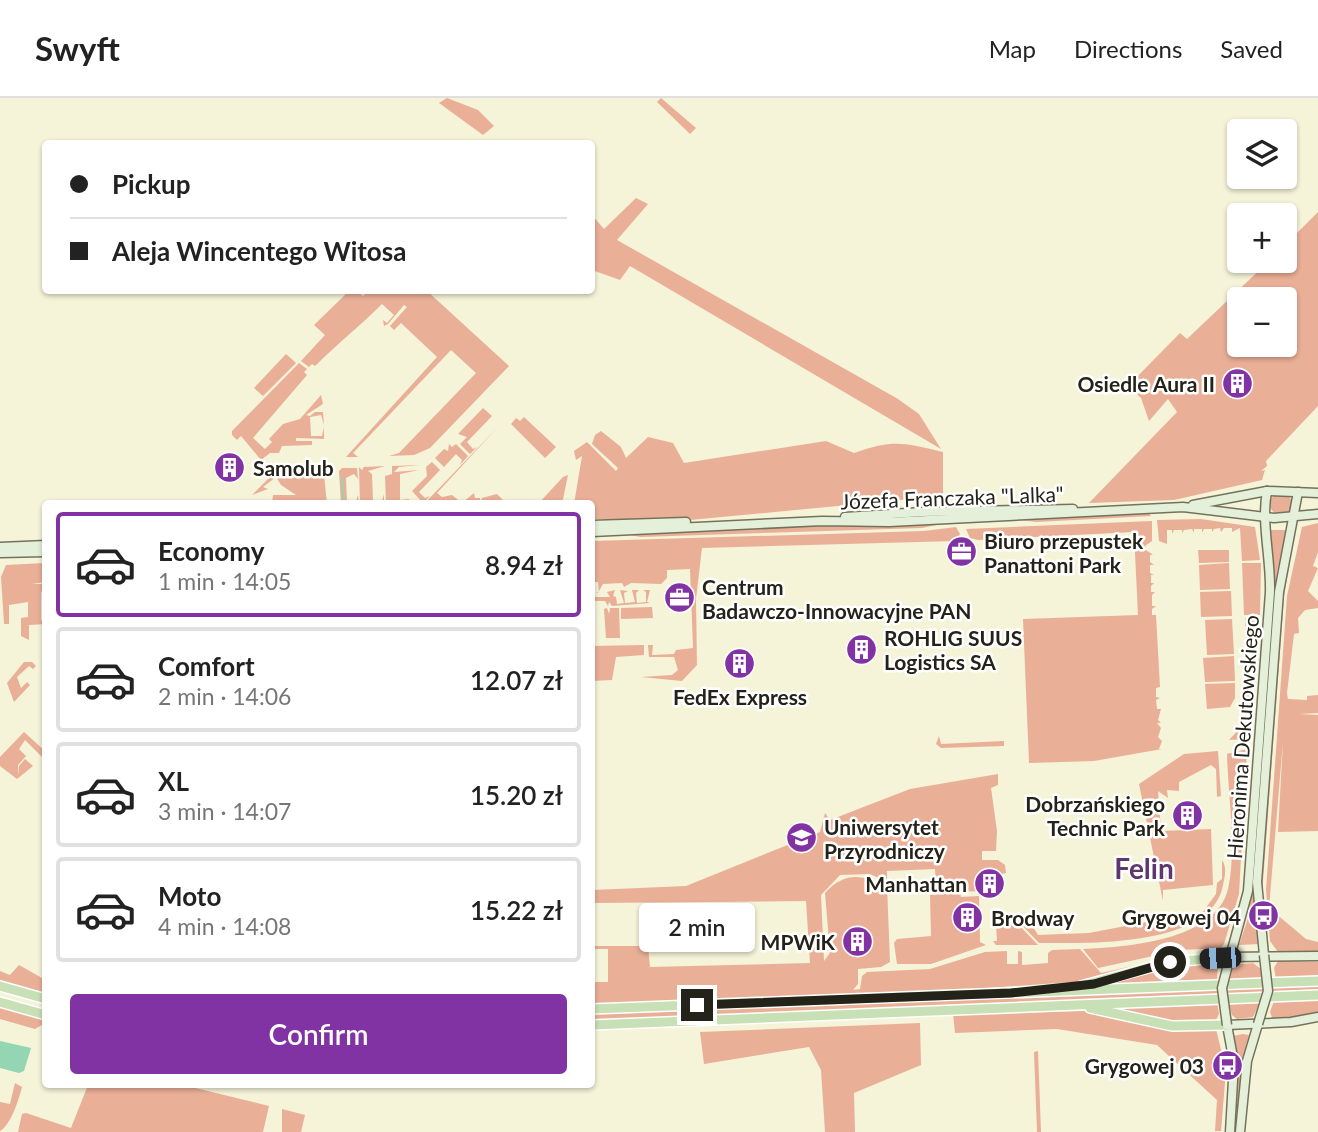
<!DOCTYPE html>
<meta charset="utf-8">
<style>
body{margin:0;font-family:Lato,sans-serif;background:#f6f6f6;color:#222;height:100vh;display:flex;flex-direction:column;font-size:26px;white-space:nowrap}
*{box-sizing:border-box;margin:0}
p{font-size:23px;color:#767676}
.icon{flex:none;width:38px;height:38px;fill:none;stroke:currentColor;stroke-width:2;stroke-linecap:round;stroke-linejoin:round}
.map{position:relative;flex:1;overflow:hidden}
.drawer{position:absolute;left:42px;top:402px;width:553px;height:588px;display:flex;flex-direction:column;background:#fff;border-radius:7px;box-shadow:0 2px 5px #0004}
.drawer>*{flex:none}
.guide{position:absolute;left:42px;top:42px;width:553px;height:154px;border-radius:7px;box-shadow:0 2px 5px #0004;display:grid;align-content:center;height:154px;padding:0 28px;background:#fff}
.buttons{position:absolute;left:1227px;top:21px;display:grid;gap:14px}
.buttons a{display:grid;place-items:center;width:70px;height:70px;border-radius:7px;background:#fff;box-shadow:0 2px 5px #0004;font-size:35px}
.end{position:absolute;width:32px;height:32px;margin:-16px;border:9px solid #242319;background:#fff;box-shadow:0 0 0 4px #fff}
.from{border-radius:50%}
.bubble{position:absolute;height:49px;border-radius:7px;background:#fff;box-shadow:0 2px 5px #0004;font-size:23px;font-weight:600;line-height:49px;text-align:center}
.car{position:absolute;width:21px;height:42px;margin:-21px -10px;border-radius:9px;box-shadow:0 0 5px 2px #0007;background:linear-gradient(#222 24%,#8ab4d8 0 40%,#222 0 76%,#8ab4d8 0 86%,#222 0)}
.guide b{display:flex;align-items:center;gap:24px;height:66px;font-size:26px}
.guide b+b{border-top:2px solid #e0e0e0}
.guide i{width:18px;height:18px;background:#222}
ul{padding:12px 0 0;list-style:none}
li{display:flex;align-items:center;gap:21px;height:105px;margin:0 14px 10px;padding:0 14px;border:4px solid #e0e0e0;border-radius:7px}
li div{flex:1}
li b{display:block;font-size:26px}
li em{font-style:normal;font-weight:600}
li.active{border-color:#8233a3}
li>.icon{width:63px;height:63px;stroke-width:1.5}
.cta{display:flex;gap:14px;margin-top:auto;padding:14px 28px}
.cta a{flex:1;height:80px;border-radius:7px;background:#8233a3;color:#fff;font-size:28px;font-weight:600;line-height:80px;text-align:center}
header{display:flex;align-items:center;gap:42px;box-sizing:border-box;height:98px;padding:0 35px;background:#fff;border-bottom:2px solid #e0e0e0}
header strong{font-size:33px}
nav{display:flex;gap:38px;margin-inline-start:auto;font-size:24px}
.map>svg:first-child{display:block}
.green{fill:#eaaf97;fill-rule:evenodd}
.water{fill:#94d5b4}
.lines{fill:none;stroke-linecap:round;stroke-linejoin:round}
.stream{stroke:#94d5b4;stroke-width:2}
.secondary-casing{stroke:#75725b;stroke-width:11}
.primary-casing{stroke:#fff;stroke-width:12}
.secondary{stroke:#e4f0da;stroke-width:8}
.primary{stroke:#c8e0b5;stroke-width:9}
.secondary-bridge-casing{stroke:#75725b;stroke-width:11;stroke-linecap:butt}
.secondary-bridge{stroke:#e4f0da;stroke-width:8}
.route{stroke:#242319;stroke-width:9}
.labels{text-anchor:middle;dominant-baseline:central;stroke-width:5;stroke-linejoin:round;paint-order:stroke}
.poi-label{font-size:21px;font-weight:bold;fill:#242319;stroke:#fff;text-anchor:end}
.street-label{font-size:21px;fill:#242319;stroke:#fff}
.district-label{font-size:28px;font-weight:bold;fill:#5e376f;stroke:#fff}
</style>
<header>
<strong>Swyft</strong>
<nav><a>Map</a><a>Directions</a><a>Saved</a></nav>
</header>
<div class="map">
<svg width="1318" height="1034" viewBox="0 0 1318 1034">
<rect width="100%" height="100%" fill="#f5f3d8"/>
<!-- green -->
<g class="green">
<path d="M447 0 478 12 494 28 483 37 439 5Z"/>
<path d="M661 0 696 30 690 36 657 4Z"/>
<path d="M636 100 648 106 617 142 898 301 919 316 941 351 630 168 620 182 592 172V117L604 131Z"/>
<path d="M1318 114V308L1266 363 1267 368 1261 373 1265 372 1262 382 1174 402 1089 405 1177 314 1168 301 1149 323 1141 300 1128 288 1180 235 1187 241 1269 163H1284L1285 147ZM1284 201V247H1239V201Z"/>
<path d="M426 192 509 268 430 350 414 357 389 358 399 355 476 275 451 252 353 355 358 359H346L437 259 401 225 394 232 390 228 407 209 404 207 388 226 384 228 383 222 387 225 394 217 382 206C360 228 337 246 315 268L312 266 309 269 301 263 325 237 314 227 349 193H357L363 198 368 193Z"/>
<path d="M286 256 296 265 263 298 254 290Z"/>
<path d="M299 265 307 271 304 274 307 277 253 340 265 351 272 344 269 341 283 326 300 321 321 297 323 306 306 317 310 318 315 314H323L324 327 321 317 310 319 311 338H322L324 329V341L296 340V343H312V347L282 348 279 355H270L261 362 241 338 237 342 232 337V333Z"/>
<path d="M483 310 492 318 467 344 473 351 477 349 470 356 460 346 467 339 458 336Z"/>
<path d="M524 319 556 349 545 360 511 326 516 320 520 323Z"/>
<path d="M497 330 437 395 442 399 452 397 462 405 474 395 475 400H480L481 406 482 400 497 396 504 403 502 406H424Z"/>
<path d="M601 333 621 349 626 360 648 339 673 345 684 365 826 343 854 355C894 341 903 345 943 354V398L690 422 592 421V406H574L582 358 576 362 574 353 587 344 616 373 618 370 592 346 595 337Z"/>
<path d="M449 346 452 349 456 346 468 358 460 367 462 362 456 356 444 369 435 360 444 351 448 353Z"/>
<path d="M432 364 440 372 419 394 425 400 430 398 423 405 412 393 427 378 426 369Z"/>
<path d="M323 367 327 406H272L273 397H296L281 387 276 379 263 389 268 391 252 397 273 376 267 370Z"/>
<path d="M420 367 399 369 394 374 419 372 400 376V402L409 401 410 406H386L385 378 392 376V368Z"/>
<path d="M385 368 368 373 372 376 373 403H382L384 396V406H360L359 369 362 372 364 369Z"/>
<path d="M342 370H357L358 381 354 376 346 380 347 404H356L358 397 359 406H341L339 373Z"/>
<path d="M568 377 562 406H538L563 379Z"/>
<circle cx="1281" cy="406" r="11"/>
<path d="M1148 414 1151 418 1036 424 1021 422Z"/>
<path d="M1201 421 1255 429 1260 462 1242 463 1240 430 1232 434V430H1224L1221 434 1220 430 1214 431 1212 434V431H1204L1202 435V431H1194V435L1192 431 1184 432 1182 435V432H1174L1172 436V432H1167V446L1159 443 1157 422Z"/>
<path d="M1152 423V443L1145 448 1146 452 1153 457H1150V464L1154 467H1150V475L1154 477H1151V485H1154L1151 488V494H1155L1152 497V508H1156L1152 511V517H1156L1160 589 1156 590V599L1160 600 1156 602 1157 611H1161L1158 622 1161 625H1157L1161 630 1158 639 1162 643 1159 651H1162L1094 663 1029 665 1023 521 1138 517 1134 434 978 442 970 440 966 431Z"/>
<path d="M951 424 922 430 641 439 623 436 738 429Z"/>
<path d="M1318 425V454L1313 468 1318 470 1308 493 1318 503V510L1305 512 1298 520 1299 535 1294 536 1287 595 1288 601 1307 602V598L1318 597V615L1299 616 1318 617V733L1278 734 1283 643 1269 810 1306 841 1318 844V856L1278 854 1270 843 1266 792 1287 498 1302 429Z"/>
<path d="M956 429 960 436 956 443 702 450 696 501 697 567 682 583 641 579 672 577 678 572 674 559H649L648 547H653L652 557 674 556 676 552 693 550 690 471 667 472V480L661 486 631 485 624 489 622 485 603 486 598 495H595L599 494 598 484H592V443L924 433Z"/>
<path d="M1295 431 1284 498 1262 797 1260 792 1281 502Z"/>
<path d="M1269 432H1287L1277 474 1255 785 1260 846 1239 847 1249 817 1274 482Z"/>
<path d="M1198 452H1229V464L1199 465Z"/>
<path d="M45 465V484L32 486H45L41 495V522L45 526 29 527V542L21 538V520L28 519V504L9 507V526H4L1 479 6 467Z"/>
<path d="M1229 465 1230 491 1200 492 1199 467Z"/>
<path d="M1242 465H1261L1260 517H1244Z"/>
<path d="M615 492 613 498 616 499 617 506 624 505 620 492 628 493 624 495 625 505 635 504 632 492H639L636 495 637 505 646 504V494L643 492H650L647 504 650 505 612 508 609 504 608 508 605 503H594L592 507 595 499H610L607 494Z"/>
<path d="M1231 493 1232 518 1201 519 1200 494Z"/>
<path d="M652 509 653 520 621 521V510Z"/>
<path d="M607 510 609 516 610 510H619L620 540H606L604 511Z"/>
<path d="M1245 520H1260L1257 554 1247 555Z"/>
<path d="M1232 521 1234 556 1207 557 1205 522Z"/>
<path d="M644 547V557L616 559 612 582 592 583V548Z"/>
<path d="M1234 558 1235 583 1205 584 1203 560Z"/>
<path d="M1246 558H1257L1246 641 1229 642 1245 625Z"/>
<path d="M24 564H32L36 568 33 571 29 568 17 579 21 590 27 584 30 587 14 604 7 585Z"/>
<path d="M1235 585V600L1230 609 1207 611 1205 586Z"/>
<path d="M24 634 45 653V662L25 642 19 651 26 658 18 667V678L19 668 25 661 33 668 17 681 0 668V659Z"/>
<path d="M939 638 941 646 1004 643V648L941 650 936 646Z"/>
<path d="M1247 651 1239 796 1224 846 1221 850 1181 852 1098 870 1083 851C1126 849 1216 843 1228 791 1237 752 1228 697 1227 656Z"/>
<path d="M1218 653 1221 698 1217 699 1216 671 1211 667 1179 684V693L1167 692 1168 700 1158 693 1161 733 1211 731 1213 787 1163 792V803L1139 686 1184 656Z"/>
<path d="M998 676V687L991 690 997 733 996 753H982V762H998L1005 767 1006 775 1001 776 1002 793 930 794 936 789 935 771 887 773V784L870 776 840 777 821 797 824 863 830 855 825 795C845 773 863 777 887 788L890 864 881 869 858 871V886L853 892 860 891 862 878 867 874 930 871 985 854 1007 853V866H1018V853L1022 854V867L1048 865V855L1052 852 1080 851 1101 875 1186 856 1085 883 905 896 592 909V884H608V851H592V848H648L650 869 810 865 806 803 592 805V792L686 788 820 734 825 715 830 722 910 691Z"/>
<path d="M1222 762C1227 769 1225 778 1223 787 1212 850 1086 845 1039 845L1015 820 1027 819 1038 837 1089 835 1167 820 1172 822 1190 819 1191 815H1202L1216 796 1217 785 1222 781Z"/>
<path d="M960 795 961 799 979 798 980 844 986 847 931 866H897L894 845 897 841 931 838 930 797Z"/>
<path d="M1014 822 1038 847H996L993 843H997L996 827 992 826Z"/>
<path d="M1218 863 1217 884C1176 879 1133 887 1091 889L1173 867Z"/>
<path d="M1278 863 1318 864V879L1276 881 1274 870Z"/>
<path d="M1253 865 1261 871 1263 881 1229 883 1234 867Z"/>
<path d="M19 867 42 880 45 876V897L0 883V873L10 877Z"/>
<path d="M1318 886V894L592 924V917L606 913Z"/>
<path d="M1261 902 1253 919 1237 921 1232 917 1228 904Z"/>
<path d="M1318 902V916L1273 922 1270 914 1274 903Z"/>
<path d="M1217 904 1219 916 1216 922 1170 923 1100 909Z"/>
<path d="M0 907 45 920V925L35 931 0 921Z"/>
<path d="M1089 913 1216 931 1226 972 1221 1033H1215L1217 1002 1157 947 1057 931 955 935 953 915Z"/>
<path d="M920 925 921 967 854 995 855 1034H825L821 972 809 949 704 966 700 934Z"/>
<path d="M1243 936 1249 937 1242 963 1236 1034H1233V938Z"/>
<path d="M1038 953 1041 1034H1037L1034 954Z"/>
<path d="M15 985 22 989C19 1001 11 1027 0 1033V1004L10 1006Z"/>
<path d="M88 987H183L269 1008 263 1034H18L22 1016 26 1015 71 1030Z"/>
<path d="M282 1011 305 1017 301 1034H282Z"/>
</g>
<!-- water -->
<path class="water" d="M0 943 31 950 24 973 19 975 0 970Z"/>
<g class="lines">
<!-- stream -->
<path class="stream" d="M342 380 343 406"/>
<defs>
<g id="secondary">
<path d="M1267 393C1261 426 1271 460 1270 494L1248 793 1230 859 1318 858"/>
<path d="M1193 407 1267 393 1318 395"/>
<path d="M845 419 922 414 1073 411"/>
<path d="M592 427 686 424"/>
<path d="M592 434 822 423 889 424 1183 409 1274 420 1318 416"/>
<path d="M0 449 46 447"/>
<path d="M0 455 46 454"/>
<path d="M1264 857 1257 784 1279 494 1298 394"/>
<path d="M1230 1034 1234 965 1227 927 1291 924 1318 919"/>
<path d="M1240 1034 1247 963 1258 926"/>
</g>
<g id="primary">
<path d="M0 888 46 901"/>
<path d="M1081 888 1170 864 1230 859"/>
<path d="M0 904 46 917"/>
<path d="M1090 910 1172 928 1227 927"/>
<path d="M592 911 1318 883"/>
<path d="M592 927 1318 897"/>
</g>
</defs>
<!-- secondary casing -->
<use href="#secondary" class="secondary-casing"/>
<!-- primary casing -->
<use href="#primary" class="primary-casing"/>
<!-- secondary -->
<use href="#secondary" class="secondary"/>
<!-- primary -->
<use href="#primary" class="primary"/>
<defs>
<g id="secondary-bridge">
<path d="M1258 926 1268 893 1264 857"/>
<path d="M1227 927 1222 890 1230 859"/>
</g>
</defs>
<!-- secondary-bridge casing -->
<use href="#secondary-bridge" class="secondary-bridge-casing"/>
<!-- secondary-bridge -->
<use href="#secondary-bridge" class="secondary-bridge"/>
</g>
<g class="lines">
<!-- route -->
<path class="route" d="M697 907 1011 895 1094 886 1170 864"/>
</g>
<!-- icons -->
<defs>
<symbol id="building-disc" viewBox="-11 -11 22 22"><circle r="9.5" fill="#8233a3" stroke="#fff"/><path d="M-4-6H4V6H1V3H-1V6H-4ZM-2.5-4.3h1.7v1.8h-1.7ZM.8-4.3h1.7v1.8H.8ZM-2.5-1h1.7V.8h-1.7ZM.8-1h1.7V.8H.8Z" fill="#fff"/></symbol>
<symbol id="office-disc" viewBox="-11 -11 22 22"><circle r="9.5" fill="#8233a3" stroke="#fff"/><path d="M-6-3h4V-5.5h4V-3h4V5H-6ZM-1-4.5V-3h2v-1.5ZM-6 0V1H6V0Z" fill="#fff"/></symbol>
<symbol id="university-disc" viewBox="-11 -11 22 22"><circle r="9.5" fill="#8233a3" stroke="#fff"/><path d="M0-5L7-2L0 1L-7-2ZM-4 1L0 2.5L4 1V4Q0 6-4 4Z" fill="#fff"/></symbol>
<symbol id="bus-disc" viewBox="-11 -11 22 22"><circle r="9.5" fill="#8233a3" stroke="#fff"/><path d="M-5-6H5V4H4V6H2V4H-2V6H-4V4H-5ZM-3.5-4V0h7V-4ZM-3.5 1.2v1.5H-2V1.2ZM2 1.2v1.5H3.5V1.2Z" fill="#fff"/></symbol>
</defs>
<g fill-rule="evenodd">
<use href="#building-disc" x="1220" y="268" width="35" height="35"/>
<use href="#building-disc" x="212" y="352" width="35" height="35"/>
<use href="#office-disc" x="944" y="436" width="35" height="35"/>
<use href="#office-disc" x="662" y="482" width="35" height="35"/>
<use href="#building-disc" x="844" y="534" width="35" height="35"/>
<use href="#building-disc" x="722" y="548" width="35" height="35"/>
<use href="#building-disc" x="1170" y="700" width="35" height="35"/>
<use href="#university-disc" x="784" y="722" width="35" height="35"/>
<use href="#building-disc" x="972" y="768" width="35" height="35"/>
<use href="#bus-disc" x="1246" y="800" width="35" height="35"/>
<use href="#building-disc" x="950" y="802" width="35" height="35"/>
<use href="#building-disc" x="840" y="826" width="35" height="35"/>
<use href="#bus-disc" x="1210" y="950" width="35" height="35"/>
</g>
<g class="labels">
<!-- poi labels -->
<g class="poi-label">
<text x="1215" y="285">Osiedle Aura II</text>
<text x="253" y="369" text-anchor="start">Samolub</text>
<text x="984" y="442" text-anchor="start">Biuro przepustek<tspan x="984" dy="24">Panattoni Park</tspan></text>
<text x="702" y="488" text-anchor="start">Centrum<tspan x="702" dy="24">Badawczo-Innowacyjne PAN</tspan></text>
<text x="884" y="539" text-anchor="start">ROHLIG SUUS<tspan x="884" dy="24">Logistics SA</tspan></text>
<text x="740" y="598" text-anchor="middle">FedEx Express</text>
<text x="1165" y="705">Dobrzańskiego<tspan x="1165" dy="24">Technic Park</tspan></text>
<text x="824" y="728" text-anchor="start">Uniwersytet<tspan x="824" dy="24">Przyrodniczy</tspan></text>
<text x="967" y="785">Manhattan</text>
<text x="1241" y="818">Grygowej 04</text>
<text x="991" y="819" text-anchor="start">Brodway</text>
<text x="835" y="843">MPWiK</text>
<text x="1204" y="967">Grygowej 03</text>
</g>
<!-- street labels -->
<g class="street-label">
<text transform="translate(952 399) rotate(-2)">Józefa Franczaka "Lalka"</text>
<text transform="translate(1242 639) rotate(-86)">Hieronima Dekutowskiego</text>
</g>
<!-- district labels -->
<g class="district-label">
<text x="1144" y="770">Felin</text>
</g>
</g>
</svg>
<div class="buttons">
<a><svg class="icon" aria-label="layers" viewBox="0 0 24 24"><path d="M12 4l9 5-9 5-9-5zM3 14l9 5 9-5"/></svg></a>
<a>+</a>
<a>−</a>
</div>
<i class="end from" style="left:1170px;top:864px"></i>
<i class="end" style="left:697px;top:907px"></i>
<div class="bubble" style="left:639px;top:805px;width:116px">2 min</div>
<i class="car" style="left:1220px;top:860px;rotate:267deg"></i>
<div class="guide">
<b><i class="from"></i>Pickup</b>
<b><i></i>Aleja Wincentego Witosa</b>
</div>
<section class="drawer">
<ul>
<li class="active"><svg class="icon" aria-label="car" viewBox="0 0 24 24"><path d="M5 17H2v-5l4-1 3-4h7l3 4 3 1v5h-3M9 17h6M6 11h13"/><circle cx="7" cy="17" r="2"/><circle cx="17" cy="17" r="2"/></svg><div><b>Economy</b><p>1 min · 14:05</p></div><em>8.94 zł</em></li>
<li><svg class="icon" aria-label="car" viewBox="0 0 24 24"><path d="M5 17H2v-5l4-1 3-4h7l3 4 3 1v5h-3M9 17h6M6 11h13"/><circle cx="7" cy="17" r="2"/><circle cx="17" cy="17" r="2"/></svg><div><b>Comfort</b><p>2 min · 14:06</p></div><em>12.07 zł</em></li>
<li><svg class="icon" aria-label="car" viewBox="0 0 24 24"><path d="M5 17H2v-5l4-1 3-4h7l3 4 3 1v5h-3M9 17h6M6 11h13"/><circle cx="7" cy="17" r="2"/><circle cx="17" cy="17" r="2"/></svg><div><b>XL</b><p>3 min · 14:07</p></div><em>15.20 zł</em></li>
<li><svg class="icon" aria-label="car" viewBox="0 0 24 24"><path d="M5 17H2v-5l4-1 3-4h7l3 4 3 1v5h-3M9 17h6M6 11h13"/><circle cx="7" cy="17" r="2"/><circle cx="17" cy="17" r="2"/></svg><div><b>Moto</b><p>4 min · 14:08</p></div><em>15.22 zł</em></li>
</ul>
<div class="cta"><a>Confirm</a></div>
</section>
</div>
